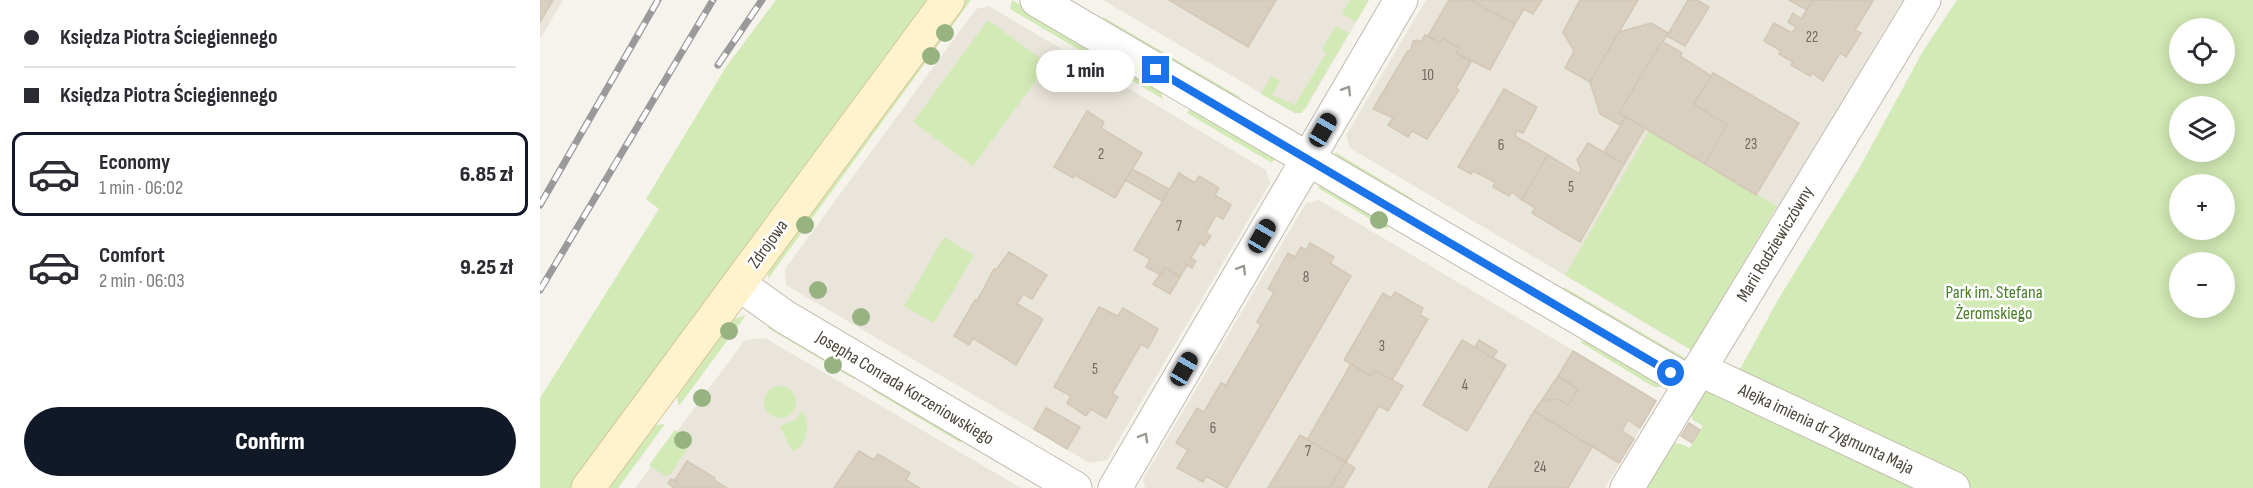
<!DOCTYPE html>
<meta charset="utf-8">
<style>
body{margin:0;font-family:"Sofia Sans Condensed",sans-serif;background:#f7f7f7;color:#2b2b33;height:100vh;display:flex;flex-direction:column;font-size:22px;white-space:nowrap}
*{box-sizing:border-box;margin:0}
p{font-size:20px;color:#7c7c81}
.icon{flex:none;width:33px;height:33px;fill:none;stroke:currentColor;stroke-width:2;stroke-linecap:round;stroke-linejoin:round}
.map{position:relative;flex:1;overflow:hidden}
.sheet{display:flex;flex-direction:column;background:#fff;width:540px}
.sheet>*{flex:none}
.top-card{display:grid;align-content:center;height:132px;padding:0 24px;background:#fff}
.buttons{position:absolute;left:1629px;top:18px;display:grid;gap:12px}
.buttons a{display:grid;place-items:center;width:66px;height:66px;border-radius:50%;background:#fff;box-shadow:0 3px 15px #0003;font-size:30px}
.end{position:absolute;width:27px;height:27px;margin:-14px;border:8px solid #1a73e8;background:#fff;box-shadow:0 0 0 3px #fff}
.from{border-radius:50%}
.bubble{position:absolute;height:42px;border-radius:21px;background:#fff;box-shadow:0 3px 15px #0003;font-size:20px;font-weight:800;line-height:42px;text-align:center}
.car{position:absolute;width:18px;height:36px;margin:-18px -9px;border-radius:8px;box-shadow:0 0 4px 2px #0007;background:linear-gradient(#222 24%,#8ab4d8 0 40%,#222 0 76%,#8ab4d8 0 86%,#222 0)}
.top-card b{display:flex;align-items:center;gap:21px;height:57px;font-size:22px}
.top-card b+b{border-top:2px solid #e1e1e2}
.top-card i{width:15px;height:15px;background:#2b2b33}
ul{padding:0;list-style:none}
li{display:flex;align-items:center;gap:18px;height:84px;margin:0 12px 9px;padding:0 12px;border:3px solid transparent;border-radius:12px}
li div{flex:1}
li b{display:block;font-size:22px}
li em{font-style:normal;font-weight:800}
li.on{border-color:#111827}
li>.icon{width:54px;height:54px;stroke-width:1.5}
.action{display:flex;gap:12px;margin-top:auto;padding:12px 24px}
.action a{flex:1;height:69px;border-radius:36px;background:#111827;color:#fff;font-size:24px;font-weight:800;line-height:69px;text-align:center}
main{display:flex;flex:1;min-height:0}
.map>svg:first-child{display:block}
.residential{fill:#eae5da}
.green{fill:#d2eab5;fill-rule:evenodd}
.building{fill:#d8cfc1;stroke:#d3c7b4;stroke-width:1.5}
.lines{fill:none;stroke-linecap:round;stroke-linejoin:round}
.street-casing{stroke:#c2bbae;stroke-width:35}
.secondary-casing{stroke:#d6c79b;stroke-width:35}
.street{stroke:#fff;stroke-width:33}
.secondary{stroke:#fff3cd;stroke-width:33}
.rail-casing{stroke:#9a9a9a;stroke-width:7}
.rail{stroke:#fff;stroke-width:4.5;stroke-dasharray:14;stroke-linecap:butt}
.tree{fill:#97b381}
.oneway{stroke:#9c9892}
.route{stroke:#1a73e8;stroke-width:8}
.labels{text-anchor:middle;dominant-baseline:central;stroke-width:5;stroke-linejoin:round;paint-order:stroke}
.number-label{font-size:15px;fill:#6e675b}
.street-label{font-size:18px;fill:#4b4439;stroke:#fff}
.park-label{font-size:18px;fill:#4a7f2a;stroke:#fff}
</style>
<main>
<section class="sheet">
<div class="top-card">
<b><i class="from"></i>Księdza Piotra Ściegiennego</b>
<b><i></i>Księdza Piotra Ściegiennego</b>
</div>
<ul>
<li class="on"><svg class="icon" aria-label="car" viewBox="0 0 24 24"><path d="M5 17H2v-5l4-1 3-4h7l3 4 3 1v5h-3M9 17h6M6 11h13"/><circle cx="7" cy="17" r="2"/><circle cx="17" cy="17" r="2"/></svg><div><b>Economy</b><p>1 min · 06:02</p></div><em>6.85 zł</em></li>
<li><svg class="icon" aria-label="car" viewBox="0 0 24 24"><path d="M5 17H2v-5l4-1 3-4h7l3 4 3 1v5h-3M9 17h6M6 11h13"/><circle cx="7" cy="17" r="2"/><circle cx="17" cy="17" r="2"/></svg><div><b>Comfort</b><p>2 min · 06:03</p></div><em>9.25 zł</em></li>
</ul>
<div class="action"><a>Confirm</a></div>
</section>
<div class="map">
<svg width="1713" height="488" viewBox="0 0 1713 488">
<rect width="100%" height="100%" fill="#f6f3ec"/>
<!-- residential -->
<g class="residential">
<path d="M0 0H23L0 39Z"/>
<path d="M563 0H829L765 110 755 113Z"/>
<path d="M886 0H1363L1151 350 810 148 806 135Z"/>
<path d="M449 6 726 170 730 183 567 460 550 463 246 285 245 269 436 9Z"/>
<path d="M779 200 1117 400 1065 488H605L603 479 766 203Z"/>
<path d="M225 338 481 488H95L205 340Z"/>
</g>
<!-- green -->
<g class="green">
<path d="M236 0H393L33 488H0V398L119 209 106 199 186 67Z"/>
<path d="M424 0H431L228 279 229 268Z"/>
<path d="M472 0 619 87 623 99 470 9Z"/>
<path d="M810 0H829L816 22 802 14Z"/>
<path d="M1417 0H1713V488H1106L1133 443 1141 444 1150 448 1163 426 1153 420 1151 415 1166 391 1187 393 1239 298 1320 167 1383 51ZM1640 28H1684V74H1640ZM1640 106H1684V152H1640ZM1640 184H1684V230H1640ZM1640 262H1684V308H1640Z"/>
<path d="M563 17 700 97 697 103 560 23Z"/>
<path d="M448 20 508 64 433 166 373 122Z"/>
<path d="M796 26 809 33 762 113H755L721 94 731 76 740 81 732 95 755 105 786 53 782 49Z"/>
<path d="M652 106 737 155 732 163 647 113Z"/>
<path d="M1109 131 1237 206 1151 350 1025 275Z"/>
<path d="M795 152 873 199 870 200 797 160Z"/>
<path d="M781 183 851 222 847 229 778 188Z"/>
<path d="M404 237 434 255 394 323 364 306Z"/>
<path d="M1024 287 1145 358 1141 365 1021 293Z"/>
<path d="M249 299 445 415 442 420 245 303Z"/>
<path d="M206 315 139 406 136 394 188 321Z"/>
<path d="M230 323 314 374V379L228 328Z"/>
<path d="M1047 339 1129 387H1114L1040 342Z"/>
<circle cx="240" cy="402" r="16"/>
<path d="M337 386 420 437 421 443 332 390Z"/>
<path d="M262 411C271 422 268 443 255 451L251 449 240 426 255 420Z"/>
<path d="M125 424 78 488H63L114 425Z"/>
<path d="M135 430 149 440V446L131 474 125 476 109 465Z"/>
</g>
<!-- building -->
<g class="building">
<path d="M0 0H13L0 22Z"/>
<path d="M629 0H736L708 47Z"/>
<path d="M909 0H931L975 24 950 70 916 53 919 48 903 38 900 43 888 36Z"/>
<path d="M931 0H1002L993 14 984 9 975 24Z"/>
<path d="M1040 0H1098L1050 82 1025 68 1034 51 1023 32Z"/>
<path d="M1148 0H1157L1169 7 1145 46 1127 36Z"/>
<path d="M1249 0H1273L1267 10Z"/>
<path d="M1273 0 1333 1 1315 30 1321 33 1306 57 1300 53 1283 81 1272 73 1270 76 1251 65 1253 62 1239 54 1241 51 1224 41 1234 23 1252 33 1256 27 1248 22 1253 13 1261 19Z"/>
<path d="M1111 23 1128 33 1079 113 1086 117 1080 125 1060 114 1050 82 1079 32Z"/>
<path d="M885 35 900 43 903 38 919 48 916 53 931 62 916 88 919 90 887 139 872 131 868 137 848 125 853 118 833 109 867 52 871 50 873 41 877 40 881 42Z"/>
<path d="M1123 42 1142 53 1140 56 1171 76 1154 104 1187 125 1165 164 1079 113 1120 44Z"/>
<path d="M1173 73 1259 123 1216 195 1165 164 1187 125 1154 104Z"/>
<path d="M964 89 997 107 983 133 977 131 975 136 1008 155 982 200 972 192 969 196 953 187 955 182 933 171 931 174 918 167Z"/>
<path d="M547 111 564 122 561 128 602 153 575 198 535 175 533 178 514 167Z"/>
<path d="M1086 117 1105 128 1084 164 1064 152Z"/>
<path d="M1048 143 1084 164 1040 242 992 213 995 208 982 200 1008 155 1039 174 1041 169 1037 160Z"/>
<path d="M592 169 629 189 622 201 585 180Z"/>
<path d="M639 173 655 183 659 176 679 188 675 195 691 205 683 219 676 215 666 233 671 236 664 246 660 243 651 258 656 261 652 268 647 265 640 277 625 268 621 275 619 274 606 267 610 259 594 250Z"/>
<path d="M770 243 794 257 790 263 811 276 687 488 666 476 663 482 637 468 648 450 636 443 657 408 664 412 681 383 686 385 721 325 717 322 734 292 728 289 748 253 755 257 761 247 766 250Z"/>
<path d="M469 252 507 275 492 299 483 294 477 304 503 319 476 365 433 338 429 345 414 336 435 300 437 301 454 269 456 270Z"/>
<path d="M625 268 640 277 630 294 613 284Z"/>
<path d="M855 292 883 308 880 315 888 319 852 380 834 370 831 376 804 360 843 293 851 298Z"/>
<path d="M559 307 578 316 583 308 618 329 608 348 601 344 572 394 578 397 566 418 551 409 546 416 527 403 531 396 514 387Z"/>
<path d="M922 340 966 365 927 431 883 405Z"/>
<path d="M939 340 957 351 953 358 935 347Z"/>
<path d="M1033 351 1116 401 1100 428 1088 420 1082 431 1094 439 1079 463 994 411 1002 400 1018 399 1028 405 1038 389 1018 376Z"/>
<path d="M811 364 831 376 834 370 863 386 848 411 839 406 806 462 767 440Z"/>
<path d="M1018 376 1038 389 1028 405 1018 399 1002 400Z"/>
<path d="M506 408 540 427 527 449 494 429Z"/>
<path d="M994 411 1052 447 1028 488H948Z"/>
<path d="M1149 423 1160 430 1152 443 1141 436Z"/>
<path d="M760 435 805 462 790 488H728Z"/>
<path d="M319 451 334 460 338 454 370 473 366 480 380 488H294Z"/>
<path d="M147 461 175 478 174 480 187 488H134L128 483 131 479 138 483 135 480Z"/>
<path d="M805 462 815 468 803 488H794L791 486Z"/>
</g>
<g class="lines">
<defs>
<g id="street">
<path d="M497 0 1150 383"/>
<path d="M199 284 245 317 535 488"/>
<path d="M1159 369 1413 488"/>
<path d="M575 488 861 0"/>
<path d="M1087 488 1384 0"/>
</g>
<path id="secondary" d="M48 488 408 0"/>
</defs>
<!-- street casing -->
<use href="#street" class="street-casing"/>
<!-- secondary casing -->
<use href="#secondary" class="secondary-casing"/>
<!-- street -->
<use href="#street" class="street"/>
<!-- secondary -->
<use href="#secondary" class="secondary"/>
<defs>
<g id="rail">
<path d="M178 65 222 0"/>
<path d="M0 205 118 0"/>
<path d="M0 290 173 0"/>
</g>
</defs>
<!-- rail casing -->
<use href="#rail" class="rail-casing"/>
<!-- rail -->
<use href="#rail" class="rail"/>
</g>
<!-- trees -->
<g class="tree">
<circle cx="405" cy="33" r="9"/>
<circle cx="391" cy="56" r="9"/>
<circle cx="839" cy="220" r="9"/>
<circle cx="265" cy="225" r="9"/>
<circle cx="278" cy="290" r="9"/>
<circle cx="321" cy="317" r="9"/>
<circle cx="189" cy="331" r="9"/>
<circle cx="293" cy="365" r="9"/>
<circle cx="162" cy="398" r="9"/>
<circle cx="143" cy="440" r="9"/>
</g>
<!-- one-way arrows -->
<defs><path id="oneway-chevron" d="M-2-3.5L2.5 0L-2 3.5" fill="none" stroke-width="1.6" stroke-linecap="round" stroke-linejoin="round" transform="scale(1.5)"/></defs>
<g class="oneway">
<use href="#oneway-chevron" transform="translate(807 90) rotate(-59)"/>
<use href="#oneway-chevron" transform="translate(702 269) rotate(-59)"/>
<use href="#oneway-chevron" transform="translate(604 437) rotate(-60)"/>
</g>
<g class="lines">
<!-- route -->
<path class="route" d="M616 70 1131 373"/>
</g>
<g class="labels">
<!-- number labels -->
<g class="number-label">
<text x="1272" y="37">22</text>
<text x="888" y="75">10</text>
<text x="1211" y="144">23</text>
<text x="961" y="145">6</text>
<text x="561" y="154">2</text>
<text x="1031" y="187">5</text>
<text x="639" y="226">7</text>
<text x="766" y="277">8</text>
<text x="842" y="346">3</text>
<text x="555" y="369">5</text>
<text x="925" y="385">4</text>
<text x="673" y="428">6</text>
<text x="768" y="451">7</text>
<text x="1000" y="467">24</text>
</g>
<!-- street labels -->
<g class="street-label">
<text transform="translate(228 244) rotate(-54)">Zdrojowa</text>
<text transform="translate(1235 244) rotate(-59)">Marii Rodziewiczówny</text>
<text transform="translate(365 388) rotate(31)">Josepha Conrada Korzeniowskiego</text>
<text transform="translate(1286 429) rotate(25)">Alejka imienia dr Zygmunta Maja</text>
</g>
<!-- park labels -->
<g class="park-label">
<text x="1454" y="292">Park im. Stefana<tspan x="1454" dy="21">Żeromskiego</tspan></text>
</g>
</g>
</svg>
<div class="buttons">
<a><svg class="icon" aria-label="locate" viewBox="0 0 24 24"><circle cx="12" cy="12" r="6"/><path d="M12 2v4M12 18v4M2 12h4M18 12h4"/></svg></a>
<a><svg class="icon" aria-label="layers" viewBox="0 0 24 24"><path d="M12 4l9 5-9 5-9-5zM3 14l9 5 9-5"/></svg></a>
<a>+</a>
<a>−</a>
</div>
<i class="end from" style="left:1131px;top:373px"></i>
<i class="end" style="left:616px;top:70px"></i>
<div class="bubble" style="left:496px;top:50px;width:99px">1 min</div>
<i class="car" style="left:783px;top:130px;rotate:30deg"></i>
<i class="car" style="left:722px;top:236px;rotate:30deg"></i>
<i class="car" style="left:644px;top:369px;rotate:30deg"></i>
</div>
</main>
